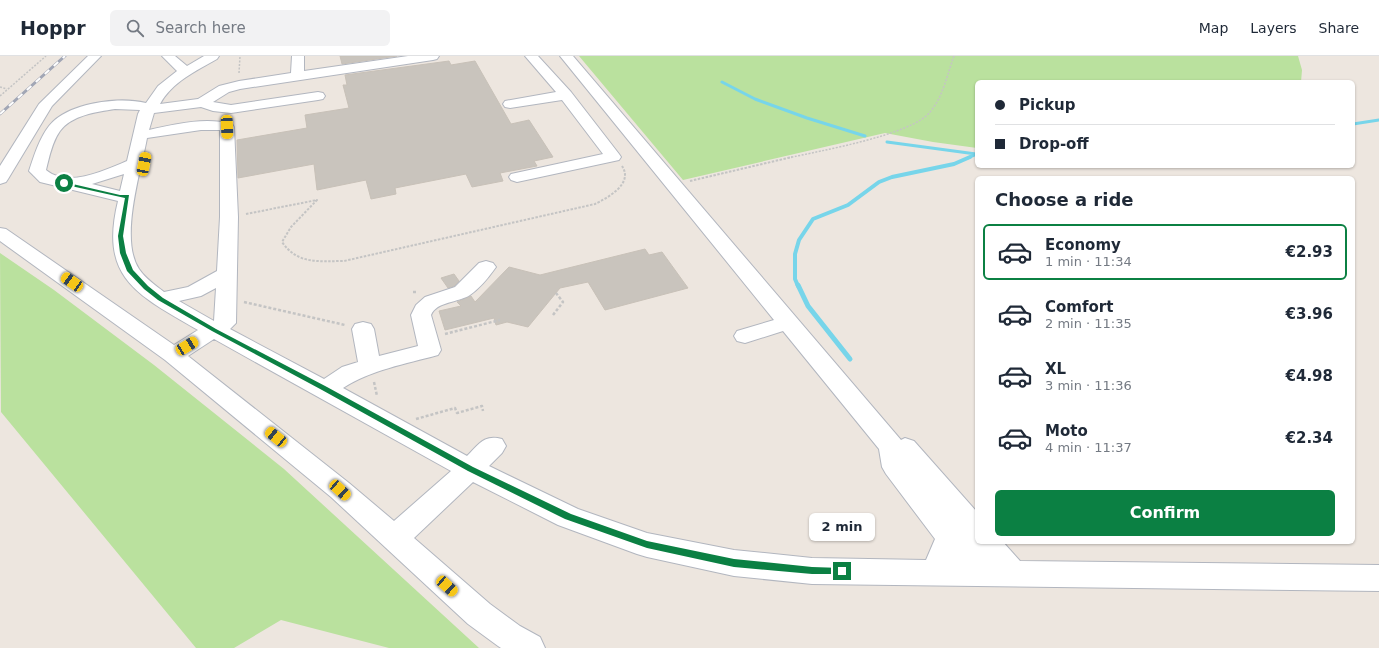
<!DOCTYPE html>
<meta charset="utf-8">
<style>
body{margin:0;font-family:"DejaVu Sans",sans-serif;background:#f2f2f3;color:#1f2937;height:100vh;display:flex;flex-direction:column;font-size:15px;white-space:nowrap}
*{box-sizing:border-box;margin:0}
p{font-size:13px;color:#747a83}
.icon{flex:none;width:22px;height:22px;fill:none;stroke:currentColor;stroke-width:2;stroke-linecap:round;stroke-linejoin:round}
.map{position:relative;flex:1;overflow:hidden}
.details{position:absolute;left:975px;top:120px;width:380px;height:368px;display:flex;flex-direction:column;background:#fff;border-radius:6px;box-shadow:0 1px 3px #0004}
.details>*{flex:none}
.top-card{position:absolute;left:975px;top:24px;width:380px;height:88px;border-radius:6px;box-shadow:0 1px 3px #0004;display:grid;align-content:center;height:88px;padding:0 20px;background:#fff}
.end{position:absolute;width:18px;height:18px;margin:-9px;border:5px solid #0b8043;background:#fff;box-shadow:0 0 0 2px #fff}
.from{border-radius:50%}
.bubble{position:absolute;height:28px;border-radius:6px;background:#fff;box-shadow:0 1px 3px #0004;font-size:13px;font-weight:700;line-height:28px;text-align:center}
.car{position:absolute;width:12px;height:24px;margin:-12px -6px;border-radius:5px;box-shadow:0 0 3px 1px #0007;background:linear-gradient(#f5c518 24%,#345 0 40%,#f5c518 0 76%,#345 0 86%,#f5c518 0)}
.top-card b{display:flex;align-items:center;gap:14px;height:38px;font-size:15px}
.top-card b+b{border-top:1px solid #e0e1e3}
.top-card i{width:10px;height:10px;background:#1f2937}
ul{padding:0;list-style:none}
li{display:flex;align-items:center;gap:12px;height:56px;margin:0 8px 6px;padding:0 12px;border:2px solid transparent;border-radius:6px}
li div{flex:1}
li b{display:block;font-size:15px}
li em{font-style:normal;font-weight:700}
li.on{border-color:#0b8043}
li>.icon{width:36px;height:36px;stroke-width:1.5}
h2{padding:0 20px;font-size:18px;line-height:48px}
.cta{display:flex;gap:8px;margin-top:auto;padding:8px 20px}
.cta a{flex:1;height:46px;border-radius:6px;background:#0b8043;color:#fff;font-size:16px;font-weight:700;line-height:46px;text-align:center}
header{display:flex;align-items:center;gap:24px;box-sizing:border-box;height:56px;padding:0 20px;background:#fff;border-bottom:1px solid #e0e1e3}
header strong{font-size:19px}
nav{display:flex;gap:22px;margin-inline-start:auto;font-size:14px}
.search{width:280px;height:36px;background:#f2f2f3;display:flex;align-items:center;gap:10px;box-sizing:border-box;padding:0 14px;border-radius:6px;color:#747a83;font-size:15px}
.map>svg:first-child{display:block}
.green{fill:#bae19e}
.lines{fill:none;stroke-linecap:round;stroke-linejoin:round}
.stream-far2{stroke:#77d5ea;stroke-width:3}
.stream-far1{stroke:#77d5ea;stroke-width:4}
.stream{stroke:#77d5ea;stroke-width:5}
.building{fill:#c9c4bd;stroke:#c8c1b8}
.minor-casing{stroke:#b2b6bf;stroke-width:2}
.path-far2{stroke:#c4c4c4;stroke-width:1.5;stroke-dasharray:2 1.5;stroke-linecap:butt}
.path-far1{stroke:#c4c4c4;stroke-width:2;stroke-dasharray:2.5 1.5;stroke-linecap:butt}
.path{stroke:#c4c4c4;stroke-width:2.5;stroke-dasharray:3 2;stroke-linecap:butt}
.minor{fill:#fff;fill-rule:evenodd}
.rail-casing{stroke:#a1a6b5;stroke-width:3}
.rail{stroke:#fff;stroke-width:2;stroke-dasharray:6;stroke-linecap:butt}
.route{fill:#0b8043}
</style>
<header>
<strong>Hoppr</strong>
<div class="search"><svg class="icon" aria-label="search" viewBox="0 0 24 24"><circle cx="10" cy="10" r="6"/><path d="M15 15l6 6"/></svg>Search here</div>
<nav><a>Map</a><a>Layers</a><a>Share</a></nav>
</header>
<div class="map">
<svg width="1379" height="592" viewBox="0 0 1379 592">
<rect width="100%" height="100%" fill="#ede6df"/>
<!-- green -->
<g class="green">
<path d="M579 0H1298L1302 14 1301 26H977V92L933 86 885 77 683 124Z"/>
<path d="M0 197 54 234 154 309 284 413 479 592H389L281 564 234 592H196L1 356Z"/>
</g>
<g class="lines">
<!-- stream-far2 -->
<g class="stream-far2">
<path d="M722 26 755 43 807 62 865 80"/>
<path d="M1353 68 1379 64"/>
<path d="M887 86 976 98"/>
<path d="M968 102 977 98"/>
</g>
<!-- stream-far1 -->
<path class="stream-far1" d="M798 230 795 223V198L799 184 813 163 848 149 879 126 892 121 954 108 970 101"/>
<!-- stream -->
<path class="stream" d="M798 229 808 250 850 303"/>
</g>
<!-- building -->
<g class="building">
<path d="M340 0H397L342 8Z"/>
<path d="M449 5 451 9 475 5 511 68 529 64 553 101 534 105 537 110 500 117 503 125 472 131 466 118 395 132 396 138 371 143 366 124 317 134 314 108 238 122 237 84 307 72 305 59 349 52 343 29H347L345 19Z"/>
<path d="M645 193 649 199 662 196 688 232 605 254 588 226 560 232 528 271 507 266 496 269 494 262 445 274 439 255 461 250 457 246 471 240 475 246 509 211 540 219Z"/>
<path d="M454 218 459 225 454 230 448 232 441 222Z"/>
</g>
<g class="lines">
<defs>
<g id="minor">
<path d="M88 0H101L52 50 8 123 6 126 0 128V110L39 48Z"/>
<path d="M162 0H175L187 10 204 0H219L217 3C196 15 172 26 160 48L198 43 219 30 239 25 291 17 292 0H304V15L408 0H439L437 3 433 4 240 33 229 36 213 46 231 49 318 36 323 37 325 40 323 43 318 44 231 57 213 55 201 51 154 57 149 74C176 68 205 61 232 68L234 71 238 161 236 267 230 273 324 323 342 311 358 306 352 273 355 268 363 266 371 268 374 273 379 300 418 290 411 259 416 249 425 241 455 231 479 207 486 205 493 207 496 211C489 221 480 232 470 239 458 247 437 245 431 259L441 294 438 299C405 308 371 314 343 332L467 400C479 388 484 378 502 383L506 390 502 397 489 410 578 453 647 477 734 494 812 502 926 504 935 483 886 418 882 411 879 393 783 275 745 287 737 285 734 280 737 275 774 264 560 0H573L901 384 905 382 914 385 977 456V486H1003L1020 505 1379 509V535L812 528 734 520 647 501 637 498 558 469 473 426 414 482 490 548 520 570 540 581 545 592H501L498 590 468 568 331 441 165 304 0 185V172L6 173 174 289 198 274C138 239 99 223 118 145L40 126 29 115C34 100 39 83 49 70 67 47 119 40 146 47L158 30 177 15ZM115 53 140 54 138 58 127 105C103 115 68 132 46 114 49 102 52 86 60 75 72 59 96 56 115 53ZM201 74H220V161L217 215 188 231 164 236C155 229 145 222 139 213 119 183 141 115 147 82ZM124 118 120 135 92 128ZM216 232 214 265 179 245 201 240ZM214 283 451 415 394 465 349 427 188 300Z"/>
<path d="M525 0H538L571 36 619 98 621 101 619 104 517 126 511 124 509 121 511 118 603 98 562 44 510 52 505 51 503 48 505 45 556 36Z"/>
</g>
</defs>
<!-- minor casing -->
<use href="#minor" class="minor-casing"/>
<!-- path-far2 -->
<g class="path-far2">
<path d="M239 17 240 0"/>
<path d="M0 31 7 33"/>
<path d="M0 40 46 0"/>
<path d="M788 102C819 95 912 79 930 56 943 41 947 19 954 0"/>
</g>
<!-- path-far1 -->
<g class="path-far1">
<path d="M690 125 792 101"/>
<path d="M246 158 317 144 291 171 282 186C298 209 319 205 344 205L595 148C607 142 634 128 622 110"/>
</g>
<!-- path -->
<g class="path">
<path d="M413 236H418"/>
<path d="M244 246 345 269"/>
<path d="M553 259 563 246 556 237"/>
<path d="M445 278 500 264"/>
<path d="M374 326 377 340"/>
<path d="M416 363 455 352 457 357 482 350 483 355"/>
</g>
<!-- minor -->
<use href="#minor" class="minor"/>
<defs>
<path id="rail" d="M0 58 65 0"/>
</defs>
<!-- rail casing -->
<use href="#rail" class="rail-casing"/>
<!-- rail -->
<use href="#rail" class="rail"/>
</g>
<!-- route -->
<path class="route" d="M64 126 120 139H129L123 180 126 197 133 214 148 230 163 242 216 273 327 331 473 411 571 458 647 485 734 503 812 511 842 512 845 513 846 515 845 518H812L734 511 647 492 565 463 468 415 322 334 212 275 158 244 144 233 127 215 120 197 118 180 125 142 62 128Z"/>
</svg>
<i class="end from" style="left:64px;top:127px"></i>
<i class="end" style="left:842px;top:515px"></i>
<div class="bubble" style="left:809px;top:457px;width:66px">2 min</div>
<i class="car" style="left:227px;top:71px;rotate:178deg"></i>
<i class="car" style="left:144px;top:108px;rotate:11deg"></i>
<i class="car" style="left:72px;top:226px;rotate:305deg"></i>
<i class="car" style="left:187px;top:290px;rotate:59deg"></i>
<i class="car" style="left:276px;top:381px;rotate:309deg"></i>
<i class="car" style="left:340px;top:434px;rotate:132deg"></i>
<i class="car" style="left:447px;top:530px;rotate:132deg"></i>
<div class="top-card">
<b><i class="from"></i>Pickup</b>
<b><i></i>Drop-off</b>
</div>
<section class="details">
<h2>Choose a ride</h2>
<ul>
<li class="on"><svg class="icon" aria-label="car" viewBox="0 0 24 24"><path d="M5 17H2v-5l4-1 3-4h7l3 4 3 1v5h-3M9 17h6M6 11h13"/><circle cx="7" cy="17" r="2"/><circle cx="17" cy="17" r="2"/></svg><div><b>Economy</b><p>1 min · 11:34</p></div><em>€2.93</em></li>
<li><svg class="icon" aria-label="car" viewBox="0 0 24 24"><path d="M5 17H2v-5l4-1 3-4h7l3 4 3 1v5h-3M9 17h6M6 11h13"/><circle cx="7" cy="17" r="2"/><circle cx="17" cy="17" r="2"/></svg><div><b>Comfort</b><p>2 min · 11:35</p></div><em>€3.96</em></li>
<li><svg class="icon" aria-label="car" viewBox="0 0 24 24"><path d="M5 17H2v-5l4-1 3-4h7l3 4 3 1v5h-3M9 17h6M6 11h13"/><circle cx="7" cy="17" r="2"/><circle cx="17" cy="17" r="2"/></svg><div><b>XL</b><p>3 min · 11:36</p></div><em>€4.98</em></li>
<li><svg class="icon" aria-label="car" viewBox="0 0 24 24"><path d="M5 17H2v-5l4-1 3-4h7l3 4 3 1v5h-3M9 17h6M6 11h13"/><circle cx="7" cy="17" r="2"/><circle cx="17" cy="17" r="2"/></svg><div><b>Moto</b><p>4 min · 11:37</p></div><em>€2.34</em></li>
</ul>
<div class="cta"><a>Confirm</a></div>
</section>
</div>
